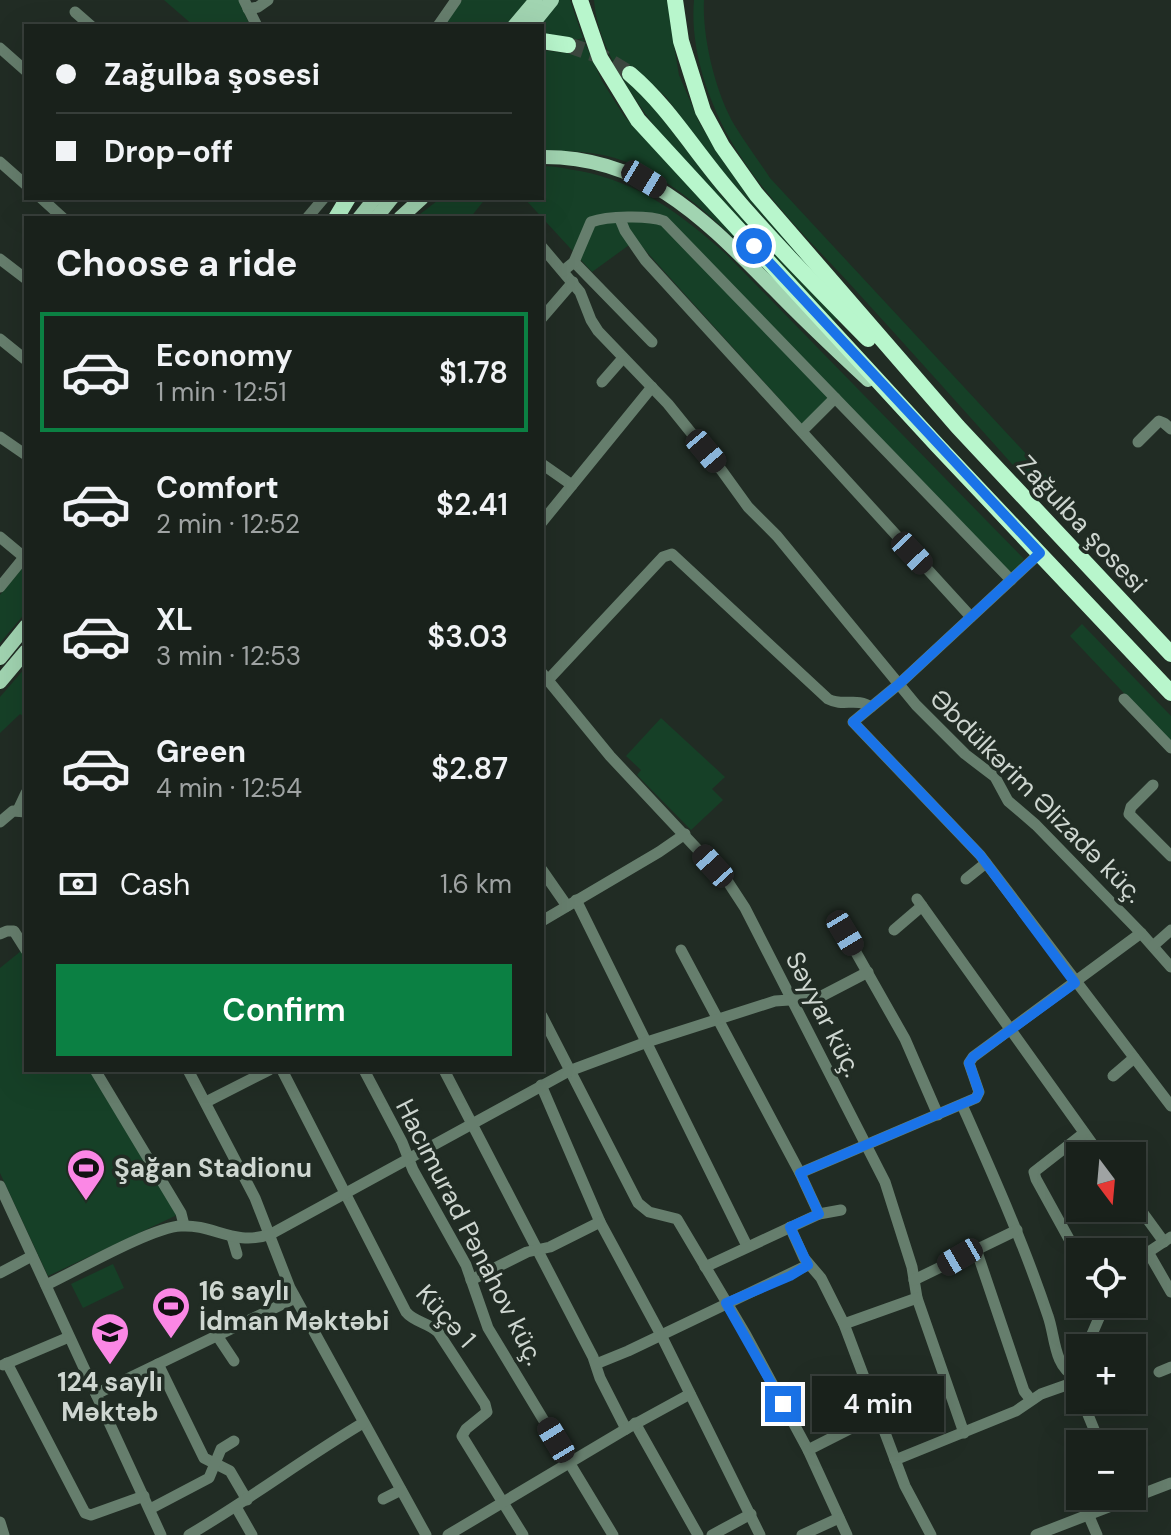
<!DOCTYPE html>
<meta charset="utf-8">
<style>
body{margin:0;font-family:"DM Sans",sans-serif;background:#262e28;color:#f1f3f6;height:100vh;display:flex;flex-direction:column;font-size:30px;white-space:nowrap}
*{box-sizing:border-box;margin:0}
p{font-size:26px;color:#9fa3a3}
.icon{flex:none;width:44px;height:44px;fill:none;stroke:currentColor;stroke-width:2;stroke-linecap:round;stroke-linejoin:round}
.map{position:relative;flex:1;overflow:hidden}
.sheet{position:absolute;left:24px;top:216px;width:520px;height:856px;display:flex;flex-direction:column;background:#19211b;border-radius:0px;box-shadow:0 8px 32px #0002,0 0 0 2px #373e3a}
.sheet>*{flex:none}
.hud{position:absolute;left:24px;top:24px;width:520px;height:176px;border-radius:0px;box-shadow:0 8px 32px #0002,0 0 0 2px #373e3a;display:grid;align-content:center;height:176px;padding:0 32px;background:#19211b}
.needle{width:52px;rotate:164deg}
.tools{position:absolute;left:1066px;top:1142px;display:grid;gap:16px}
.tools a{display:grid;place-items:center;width:80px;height:80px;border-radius:0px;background:#19211b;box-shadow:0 8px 32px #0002,0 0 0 2px #373e3a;font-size:40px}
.end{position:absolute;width:36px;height:36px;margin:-18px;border:10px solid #1a73e8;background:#fff;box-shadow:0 0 0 4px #fff}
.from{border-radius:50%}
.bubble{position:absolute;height:56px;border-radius:0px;background:#19211b;box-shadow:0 8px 32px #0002,0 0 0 2px #373e3a;font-size:26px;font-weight:600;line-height:56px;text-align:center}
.car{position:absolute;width:24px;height:48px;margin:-24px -12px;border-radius:10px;box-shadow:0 0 6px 2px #0007;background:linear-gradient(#222 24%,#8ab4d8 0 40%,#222 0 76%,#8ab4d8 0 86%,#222 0)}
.hud b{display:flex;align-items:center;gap:28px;height:76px;font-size:30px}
.hud b+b{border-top:2px solid #373e3a}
.hud i{width:20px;height:20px;background:#f1f3f6}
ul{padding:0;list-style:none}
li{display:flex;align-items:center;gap:24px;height:120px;margin:0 16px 12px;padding:0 16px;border:4px solid transparent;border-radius:0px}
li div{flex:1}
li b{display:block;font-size:30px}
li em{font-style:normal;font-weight:600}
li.active{border-color:#0b8043}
li>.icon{width:72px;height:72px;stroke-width:1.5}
h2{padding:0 32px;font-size:36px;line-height:96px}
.pay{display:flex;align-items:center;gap:20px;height:88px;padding:0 32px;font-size:30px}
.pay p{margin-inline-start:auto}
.button{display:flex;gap:16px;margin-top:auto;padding:16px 32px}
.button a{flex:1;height:92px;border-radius:0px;background:#0b8043;color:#fff;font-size:32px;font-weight:600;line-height:92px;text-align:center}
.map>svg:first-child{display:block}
.green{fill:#164027}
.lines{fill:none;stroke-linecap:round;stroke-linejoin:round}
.highway-tunnel{stroke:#3b463e;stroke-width:16;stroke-dasharray:16 8;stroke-linecap:butt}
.minor{stroke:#667e6d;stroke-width:11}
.major{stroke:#a1d4b1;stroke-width:14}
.highway{stroke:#b8f6cc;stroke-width:16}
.route{stroke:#1a73e8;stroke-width:10}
.labels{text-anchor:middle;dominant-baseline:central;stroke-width:7;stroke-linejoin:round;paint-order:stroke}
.street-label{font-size:26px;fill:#ced6d0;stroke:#212c24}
.poi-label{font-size:26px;font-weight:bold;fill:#ced6d0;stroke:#212c24;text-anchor:start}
</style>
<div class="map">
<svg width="1171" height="1535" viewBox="0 0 1171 1535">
<rect width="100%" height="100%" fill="#212c24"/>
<!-- green -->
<g class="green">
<path d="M164 0H239L250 26H194Z"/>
<path d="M462 0H570L583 38 575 40 542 35V26H443Z"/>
<path d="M594 0H671L674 46 679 75 699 122 725 164 837 300 723 172 666 97 633 66 623 79 645 96 720 194 837 318 834 321 667 142C637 104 597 49 594 0Z"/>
<path d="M694 0H704C702 38 716 94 735 126 746 144 759 161 770 178L1053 483 1046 490 1051 498 1047 503C984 433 922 363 859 294 814 244 760 194 727 134 706 94 690 46 694 0Z"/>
<path d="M583 39 602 81 624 116 805 310C751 257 689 181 615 158 593 151 565 151 542 150V50L574 54 576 42Z"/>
<path d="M542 166C555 166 567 169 580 171 639 182 682 215 726 254L1024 559 1011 575 835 392 802 424 636 240 592 272 524 198H542Z"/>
<path d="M441 198H486L470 218H415Z"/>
<path d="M26 563V612L0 643V595Z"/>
<path d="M1082 624 1171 716V743L1070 636Z"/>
<path d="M26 667V718L20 714 0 733V697Z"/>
<path d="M661 718 725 777 712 789 723 800 691 830 637 775 641 770 626 756Z"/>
<path d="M21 951 26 960V1070H91L177 1215 48 1276 0 1173V968Z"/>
<path d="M113 1264 124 1288 83 1308 71 1284Z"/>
</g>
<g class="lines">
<!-- highway-tunnel -->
<path class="highway-tunnel" d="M568 45 601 56 630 74"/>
<!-- minor -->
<g class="minor">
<path d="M244 0 257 26"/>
<path d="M248 9 258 7 268 0"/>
<path d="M75 12 91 26"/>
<path d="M438 26 456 0"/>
<path d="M0 48 26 71"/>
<path d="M0 162 26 185"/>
<path d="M41 198 63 218"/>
<path d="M307 218 324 198"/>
<path d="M620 219 625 231 645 260 971 617"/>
<path d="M542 247 580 292 591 320 598 331 668 404 722 471 748 507 777 536 916 705 965 754 995 777 1008 801 1036 825 1141 933 1171 967"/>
<path d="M0 259 26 279"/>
<path d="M574 262 652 342"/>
<path d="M563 271 574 262 591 222C607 216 649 215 664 221L1011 580"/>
<path d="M542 318 573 282"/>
<path d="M0 339 26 360"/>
<path d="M602 382 623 358"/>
<path d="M802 431 835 398"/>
<path d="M0 437 26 455"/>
<path d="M1138 442 1159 421 1164 423 1171 429"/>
<path d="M542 464 572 485"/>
<path d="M542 522 652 387"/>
<path d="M0 537 24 557"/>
<path d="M1040 553 899 684 853 722 980 855 1171 1106"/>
<path d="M0 587 26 555"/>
<path d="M542 673 610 756 728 882 745 908 885 1182 912 1267 917 1298 964 1433"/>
<path d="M548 680 663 557 672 554 828 699C843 707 857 697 871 707"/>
<path d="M1124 699 1171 748"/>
<path d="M1153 785 1131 807 1129 814 1171 856"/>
<path d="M18 810 26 793"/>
<path d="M0 822 13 811 26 812"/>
<path d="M542 870 567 906"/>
<path d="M966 879 986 863"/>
<path d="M917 899 1101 1156"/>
<path d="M576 900 747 1246"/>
<path d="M542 921 659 852 685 834"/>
<path d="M894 930 922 906"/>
<path d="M845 933 905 1039 938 1115"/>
<path d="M0 934 7 931H14L26 950"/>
<path d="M1153 946 1171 930"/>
<path d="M681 950 800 1173 819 1214 705 1267"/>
<path d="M542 1016 638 1203 649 1212 677 1219 746 1335 808 1450 847 1535"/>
<path d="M95 1070 181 1213 184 1225"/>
<path d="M188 1070 255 1198 290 1288 426 1535"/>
<path d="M282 1070 406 1312C414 1322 429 1323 438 1332L485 1404 487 1412 466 1429 462 1436 523 1535"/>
<path d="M364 1070 402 1142 413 1170 466 1265 488 1328 613 1535"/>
<path d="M444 1070 593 1357 600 1378 626 1429"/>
<path d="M1113 1076 1134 1058"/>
<path d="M541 1085 600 1222 661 1335 760 1535"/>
<path d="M206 1102 269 1070"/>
<path d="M962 1105C993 1175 1024 1244 1048 1316 1055 1335 1054 1368 1075 1376"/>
<path d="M800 1173 976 1098 979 1092 969 1063 973 1057 1141 933"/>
<path d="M0 1186 161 1535"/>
<path d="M1132 1198 1164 1242"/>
<path d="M819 1214 841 1210"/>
<path d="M790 1227 804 1258 821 1278 844 1324 905 1486 931 1535"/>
<path d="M232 1237 237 1254"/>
<path d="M976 1249 1024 1391 1031 1400"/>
<path d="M1148 1252 1171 1292"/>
<path d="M1080 1259 1036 1179 1034 1172 1084 1133"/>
<path d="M1132 1263 1171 1237"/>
<path d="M0 1273 32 1256"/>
<path d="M471 1280 527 1252 550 1247 600 1222"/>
<path d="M914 1280 1017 1230"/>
<path d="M46 1285C76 1271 152 1227 181 1226 214 1224 234 1247 271 1234L569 1071 647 1042 775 1001 818 998 868 972"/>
<path d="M844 1324 917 1298"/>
<path d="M218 1337 234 1361"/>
<path d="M1086 1348 1105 1304"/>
<path d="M1080 1360 1075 1376 1080 1396"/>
<path d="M7 1363 85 1513 91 1515 144 1496"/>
<path d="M158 1364 204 1458 230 1471 247 1500"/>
<path d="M596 1364 628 1351 808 1265"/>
<path d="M3 1365 69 1337"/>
<path d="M1159 1372 1171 1367"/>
<path d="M96 1394 295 1298"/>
<path d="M1082 1400 1100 1444"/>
<path d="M635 1423 698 1535"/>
<path d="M808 1450 877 1415"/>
<path d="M895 1460 1016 1411 1041 1394 1075 1382"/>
<path d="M383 1499 401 1490"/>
<path d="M1124 1501 1171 1483"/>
<path d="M236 1507 252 1535"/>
<path d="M150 1509 209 1478 221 1449 234 1441"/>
<path d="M1088 1514 1097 1535"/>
<path d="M0 1522 4 1535"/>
<path d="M189 1535C249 1500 304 1458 363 1423"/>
<path d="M448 1535 626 1429 690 1394"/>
<path d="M712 1535 751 1514"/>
<path d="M802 1535 839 1518"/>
<path d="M1036 1535 1124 1501 1122 1496"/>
</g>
<!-- major -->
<g class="major">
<path d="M514 26 536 0"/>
<path d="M531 26 552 0"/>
<path d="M542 157C647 156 706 221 775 290 805 321 837 351 868 380"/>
<path d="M359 218 375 198"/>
<path d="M376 218 392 198"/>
<path d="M400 218 422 198"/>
<path d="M0 658 26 626"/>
<path d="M0 682 26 651"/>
</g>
<!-- highway -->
<g class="highway">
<path d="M580 0 600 58 638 120 937 445 1171 693"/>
<path d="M675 0 681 41 703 111 722 146 756 194 958 427 1171 654"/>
<path d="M542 41 568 45"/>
<path d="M630 74C669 107 695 152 729 191 773 243 821 291 868 339"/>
<path d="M336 218 348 198"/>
</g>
</g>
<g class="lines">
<!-- route -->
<path class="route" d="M754 246 1040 553 899 684 853 722 980 855 1075 983 973 1057 969 1063 979 1092 976 1098 800 1173 819 1214 790 1227 808 1265 790 1276 726 1303 783 1404"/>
</g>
<!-- icons -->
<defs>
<symbol id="stadium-pin" viewBox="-11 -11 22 30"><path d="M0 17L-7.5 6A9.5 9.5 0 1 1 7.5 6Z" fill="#fb87e5" stroke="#212c24"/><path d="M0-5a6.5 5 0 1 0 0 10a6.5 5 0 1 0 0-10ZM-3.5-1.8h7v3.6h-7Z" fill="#111"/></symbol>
<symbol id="school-pin" viewBox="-11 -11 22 30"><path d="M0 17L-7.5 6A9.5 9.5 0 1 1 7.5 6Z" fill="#fb87e5" stroke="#212c24"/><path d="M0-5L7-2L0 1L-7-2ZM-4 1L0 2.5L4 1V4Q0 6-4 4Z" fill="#111"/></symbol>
</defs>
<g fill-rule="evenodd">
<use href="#stadium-pin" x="64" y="1146" width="44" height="60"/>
<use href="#stadium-pin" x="149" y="1284" width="44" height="60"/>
<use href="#school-pin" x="88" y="1310" width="44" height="60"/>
</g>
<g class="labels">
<!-- street labels -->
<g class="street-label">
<text transform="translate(1082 524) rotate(47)">Zağulba şosesi</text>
<text transform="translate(1037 796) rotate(45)">Əbdülkərim Əlizadə küç.</text>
<text transform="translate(824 1014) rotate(63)">Səyyar küç.</text>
<text transform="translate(470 1232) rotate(63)">Hacımurad Pənahov küç.</text>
<text transform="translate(446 1316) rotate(48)">Küçə 1</text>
</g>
<!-- poi labels -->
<g class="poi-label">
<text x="114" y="1168">Şağan Stadionu</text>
<text x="199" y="1291">16 saylı<tspan x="199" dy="30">İdman Məktəbi</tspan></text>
<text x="110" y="1382" text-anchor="middle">124 saylı<tspan x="110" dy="30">Məktəb</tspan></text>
</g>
</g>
</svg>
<div class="tools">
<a><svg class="needle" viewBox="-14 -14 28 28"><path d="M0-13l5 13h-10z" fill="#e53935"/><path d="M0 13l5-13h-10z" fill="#9fa3a3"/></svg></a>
<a><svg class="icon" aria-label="locate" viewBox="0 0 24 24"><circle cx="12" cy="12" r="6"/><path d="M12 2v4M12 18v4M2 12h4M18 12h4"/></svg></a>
<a>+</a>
<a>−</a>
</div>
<i class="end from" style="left:754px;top:246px"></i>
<i class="end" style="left:783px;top:1404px"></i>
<div class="bubble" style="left:812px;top:1376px;width:132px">4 min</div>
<i class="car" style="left:644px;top:179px;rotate:121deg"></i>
<i class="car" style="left:706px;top:451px;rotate:140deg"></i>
<i class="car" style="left:912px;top:553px;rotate:137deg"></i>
<i class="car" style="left:713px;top:866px;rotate:318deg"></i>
<i class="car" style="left:845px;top:933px;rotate:149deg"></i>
<i class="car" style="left:960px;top:1257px;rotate:240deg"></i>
<i class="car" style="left:556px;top:1440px;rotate:329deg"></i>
<div class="hud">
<b><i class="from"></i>Zağulba şosesi</b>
<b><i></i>Drop-off</b>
</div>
<section class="sheet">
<h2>Choose a ride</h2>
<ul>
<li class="active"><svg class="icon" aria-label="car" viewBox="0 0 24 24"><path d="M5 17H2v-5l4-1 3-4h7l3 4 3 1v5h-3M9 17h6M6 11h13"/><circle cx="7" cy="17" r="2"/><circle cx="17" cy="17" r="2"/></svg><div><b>Economy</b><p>1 min · 12:51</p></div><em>$1.78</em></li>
<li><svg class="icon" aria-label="car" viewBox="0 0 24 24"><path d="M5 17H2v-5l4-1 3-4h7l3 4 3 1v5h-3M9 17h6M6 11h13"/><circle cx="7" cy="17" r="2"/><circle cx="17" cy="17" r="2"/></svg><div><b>Comfort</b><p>2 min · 12:52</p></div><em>$2.41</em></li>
<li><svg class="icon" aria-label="car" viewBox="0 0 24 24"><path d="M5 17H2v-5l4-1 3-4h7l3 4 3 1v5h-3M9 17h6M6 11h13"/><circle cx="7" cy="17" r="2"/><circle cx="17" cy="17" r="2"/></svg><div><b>XL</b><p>3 min · 12:53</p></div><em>$3.03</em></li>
<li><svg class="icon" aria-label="car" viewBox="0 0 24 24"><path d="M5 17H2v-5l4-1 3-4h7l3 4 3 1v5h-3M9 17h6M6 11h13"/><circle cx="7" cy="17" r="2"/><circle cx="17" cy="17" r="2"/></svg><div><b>Green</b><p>4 min · 12:54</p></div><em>$2.87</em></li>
</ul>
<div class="pay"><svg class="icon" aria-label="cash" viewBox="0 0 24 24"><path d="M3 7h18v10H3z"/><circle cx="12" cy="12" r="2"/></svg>Cash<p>1.6 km</p></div>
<div class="button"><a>Confirm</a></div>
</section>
</div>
